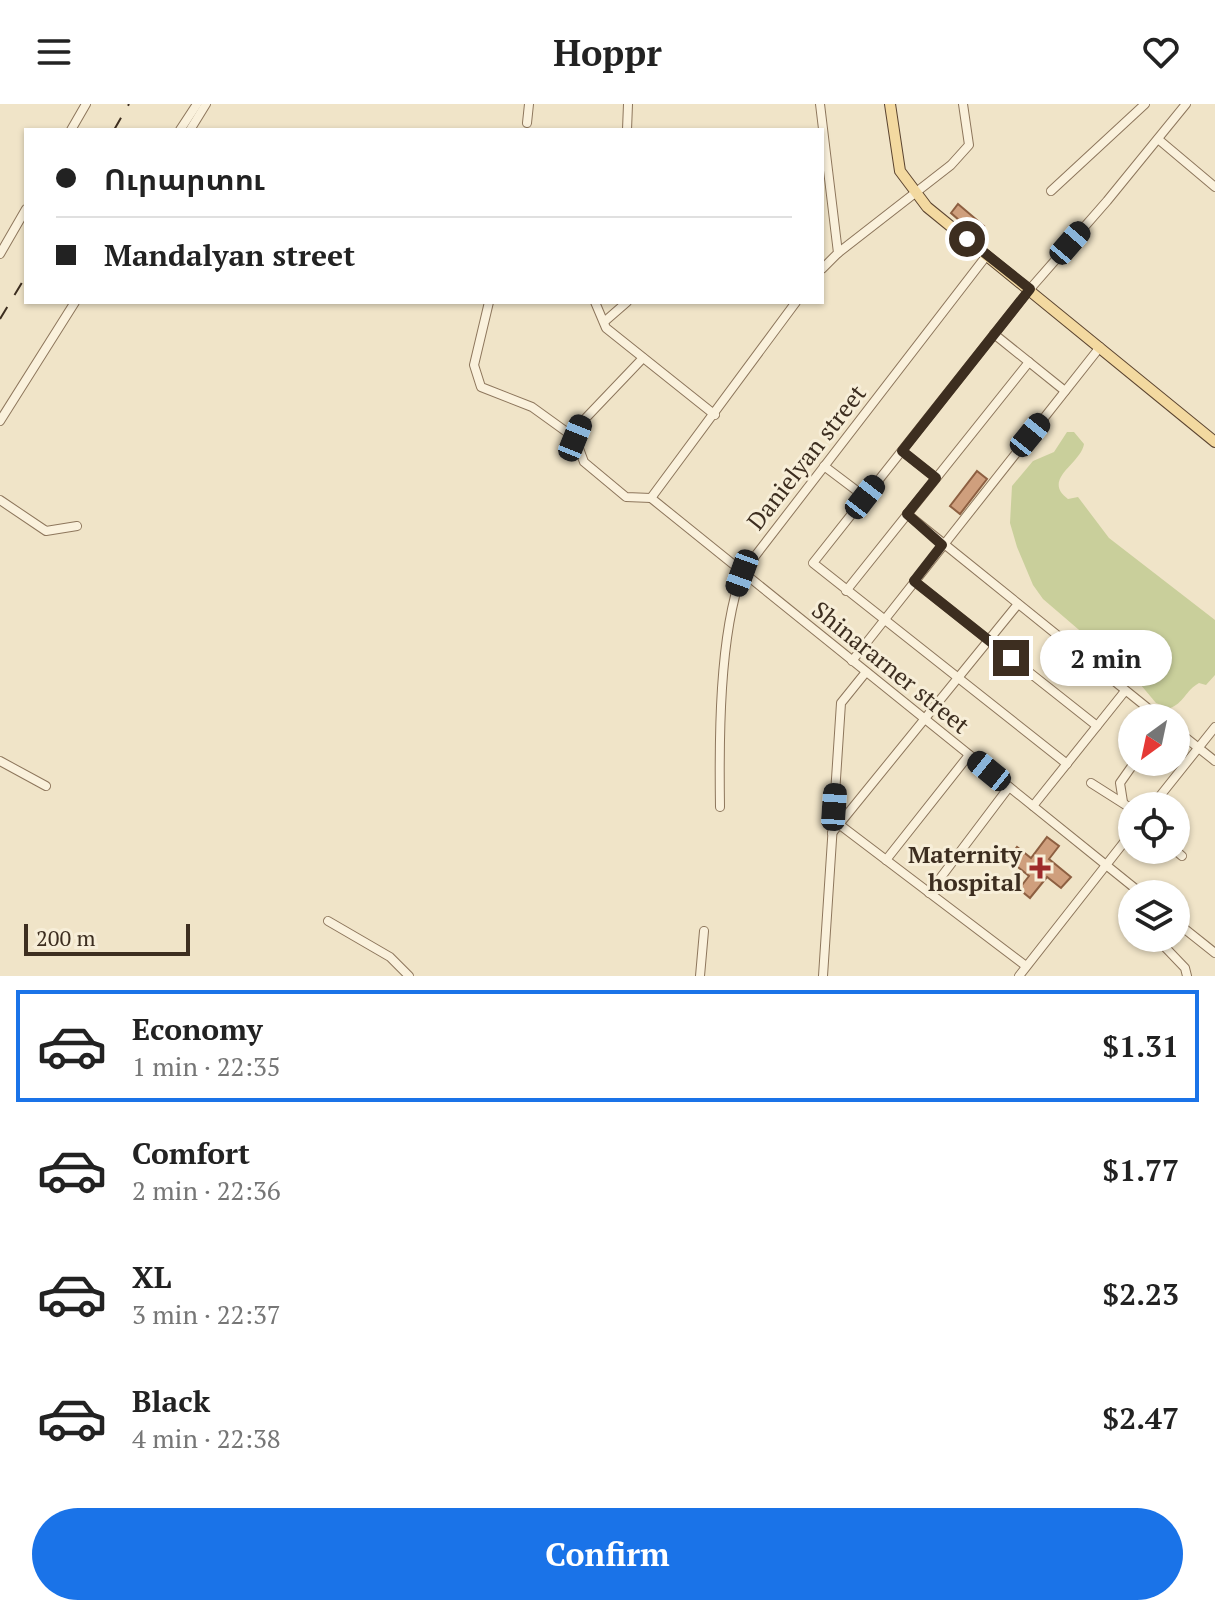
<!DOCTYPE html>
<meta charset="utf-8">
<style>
body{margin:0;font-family:"PT Serif","Noto Sans Armenian",serif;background:#f6f6f6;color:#222;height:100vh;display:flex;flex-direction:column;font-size:30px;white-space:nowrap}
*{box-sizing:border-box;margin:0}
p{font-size:26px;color:#767676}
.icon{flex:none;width:44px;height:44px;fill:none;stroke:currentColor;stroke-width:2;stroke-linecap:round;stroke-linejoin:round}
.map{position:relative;height:872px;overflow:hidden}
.drawer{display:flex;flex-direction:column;background:#fff;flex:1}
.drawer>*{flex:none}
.hud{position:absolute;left:24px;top:24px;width:800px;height:176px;border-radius:0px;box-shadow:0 2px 6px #0004;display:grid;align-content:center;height:176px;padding:0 32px;background:#fff}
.needle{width:52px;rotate:213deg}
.fabs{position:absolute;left:1118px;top:600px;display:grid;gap:16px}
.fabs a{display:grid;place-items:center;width:72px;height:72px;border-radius:50%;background:#fff;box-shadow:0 2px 6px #0004;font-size:40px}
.scale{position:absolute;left:24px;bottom:20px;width:166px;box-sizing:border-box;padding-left:8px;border:4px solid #3d2e20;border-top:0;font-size:22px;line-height:28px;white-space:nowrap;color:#3d2e20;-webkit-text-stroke:6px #f7eed8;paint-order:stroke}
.end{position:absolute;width:36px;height:36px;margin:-18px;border:10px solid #3d2e20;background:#fff;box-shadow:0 0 0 4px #fff}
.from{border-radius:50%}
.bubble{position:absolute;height:56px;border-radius:28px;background:#fff;box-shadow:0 2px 6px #0004;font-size:26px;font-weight:700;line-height:56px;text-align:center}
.car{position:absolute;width:24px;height:48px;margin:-24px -12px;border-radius:10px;box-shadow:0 0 6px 2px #0007;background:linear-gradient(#222 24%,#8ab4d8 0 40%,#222 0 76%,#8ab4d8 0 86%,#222 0)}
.hud b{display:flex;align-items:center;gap:28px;height:76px;font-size:30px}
.hud b+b{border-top:2px solid #e0e0e0}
.hud i{width:20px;height:20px;background:#222}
ul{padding:14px 0 0;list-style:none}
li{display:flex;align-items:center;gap:24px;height:112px;margin:0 16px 12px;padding:0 16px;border:4px solid transparent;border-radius:0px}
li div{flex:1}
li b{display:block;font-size:30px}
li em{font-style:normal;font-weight:700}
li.on{border-color:#1a73e8}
li>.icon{width:72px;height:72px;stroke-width:1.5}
.action{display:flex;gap:16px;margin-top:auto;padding:16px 32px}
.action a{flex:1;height:92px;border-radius:48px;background:#1a73e8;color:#fff;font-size:32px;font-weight:700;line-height:92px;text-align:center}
header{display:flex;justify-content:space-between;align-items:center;height:104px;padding:0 32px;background:#fff;font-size:36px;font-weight:700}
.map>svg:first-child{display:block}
.green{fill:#c9cf9b}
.building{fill:#cf9f7d;stroke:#8d5f41;stroke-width:2}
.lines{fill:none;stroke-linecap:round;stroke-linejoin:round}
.minor-casing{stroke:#8d765c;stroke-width:10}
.major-casing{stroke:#5b4430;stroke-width:12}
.minor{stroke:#faf1dc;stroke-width:8}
.major{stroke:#f3d9a0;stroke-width:10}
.rail{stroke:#3d2e20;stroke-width:2;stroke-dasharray:14 14;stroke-linecap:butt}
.route{stroke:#3d2e20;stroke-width:10}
.poi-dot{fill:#9e2a2b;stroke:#f7eed8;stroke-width:3}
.labels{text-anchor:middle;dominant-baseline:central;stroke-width:6;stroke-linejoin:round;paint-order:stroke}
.street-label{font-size:24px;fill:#3d2e20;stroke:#f7eed8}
.poi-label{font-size:24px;font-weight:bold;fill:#3d2e20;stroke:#f7eed8;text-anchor:end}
</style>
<header><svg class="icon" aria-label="menu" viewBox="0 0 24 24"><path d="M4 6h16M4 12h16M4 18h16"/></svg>Hoppr<svg class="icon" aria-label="heart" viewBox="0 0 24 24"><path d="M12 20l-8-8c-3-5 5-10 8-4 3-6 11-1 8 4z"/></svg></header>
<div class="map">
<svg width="1215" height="872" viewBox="0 0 1215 872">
<rect width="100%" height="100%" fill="#f0e4c8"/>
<!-- green -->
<path class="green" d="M1067 328H1074L1084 340C1081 360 1041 375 1068 395L1078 393 1109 434 1215 516V571L1206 581 1199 579C1186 586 1183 600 1170 604L1156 599 1135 574 1043 495 1033 481 1017 443 1010 419 1012 382 1033 357 1054 348Z"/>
<!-- building -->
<g class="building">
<path d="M958 100 984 122 976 131 951 109Z"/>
<path d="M977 367 987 375 960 410 950 402Z"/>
<path d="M1047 733 1059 742 1049 755 1071 773 1061 784 1047 773 1030 794 1019 785 1029 772 1008 755 1017 743 1031 754Z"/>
</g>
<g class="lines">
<defs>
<g id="minor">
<path d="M820 0 838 149 822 165"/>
<path d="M527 19 529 0"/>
<path d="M71 26 86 0"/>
<path d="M180 26 197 0"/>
<path d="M190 26 206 0"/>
<path d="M627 26 628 0"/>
<path d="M1158 35 1215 83"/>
<path d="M1051 87 1145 0"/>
<path d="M838 149 951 61 969 41 963 0"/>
<path d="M0 150 26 105"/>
<path d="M489 198 474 261 481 283 532 303 575 334"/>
<path d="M595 198 606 224 715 311"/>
<path d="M604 218 627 198"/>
<path d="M994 230 1065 287"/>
<path d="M643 254 581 319 575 334 584 358 626 393 651 394"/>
<path d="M0 317 75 198"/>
<path d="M902 347 936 374"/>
<path d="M824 362 865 393"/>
<path d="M651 394 1142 790"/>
<path d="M651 394 796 198"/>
<path d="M0 396 46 427 77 422"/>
<path d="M907 410 1160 614"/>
<path d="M914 477 1097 622"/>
<path d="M846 487 1029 258"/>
<path d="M852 557 1100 243"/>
<path d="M1176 626 1215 657"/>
<path d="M0 657 46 682"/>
<path d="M1067 660 813 459 1030 185 1107 97 1186 0"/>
<path d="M1091 679 1132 705"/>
<path d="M1123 698 1120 679 1132 662"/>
<path d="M1033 702 1125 587"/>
<path d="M1152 702 1215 623"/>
<path d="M720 703C719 635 719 532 742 469L987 151"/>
<path d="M840 721 1026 862"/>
<path d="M832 729 1018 500"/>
<path d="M1175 746 1182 752"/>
<path d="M886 756 969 651"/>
<path d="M929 789 1009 683"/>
<path d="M328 817 390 853 409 872"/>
<path d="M1176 818 1215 849"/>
<path d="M1164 834 1162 840 1185 864 1187 872"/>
<path d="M700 872 704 827"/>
<path d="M823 872 841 599 866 568"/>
<path d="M1019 872 1132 728"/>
</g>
<path id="major" d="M890 0 900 67 927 103 1215 338"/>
</defs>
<!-- minor casing -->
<use href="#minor" class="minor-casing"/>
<!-- major casing -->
<use href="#major" class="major-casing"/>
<!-- minor -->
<use href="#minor" class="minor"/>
<!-- major -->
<use href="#major" class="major"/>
<!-- rail -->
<g class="rail">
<path d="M114 26 129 0"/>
<path d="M0 215 26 172"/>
</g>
</g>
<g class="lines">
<!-- route -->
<path class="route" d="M967 135 1030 185 902 347 936 374 907 410 942 441 914 477 1011 554"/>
</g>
<!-- markers -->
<path class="poi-dot" d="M1036 752h8v8h8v8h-8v8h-8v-8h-8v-8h8z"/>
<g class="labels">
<!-- street labels -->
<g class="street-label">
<text transform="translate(806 353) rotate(-52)">Danielyan street</text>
<text transform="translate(891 563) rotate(39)">Shinararner street</text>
</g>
<!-- poi labels -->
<g class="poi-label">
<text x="1022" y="750">Maternity<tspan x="1022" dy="28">hospital</tspan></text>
</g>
</g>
</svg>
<div class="fabs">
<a><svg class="needle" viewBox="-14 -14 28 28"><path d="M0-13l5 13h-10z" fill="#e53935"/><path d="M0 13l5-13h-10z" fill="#767676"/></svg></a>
<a><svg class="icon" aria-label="locate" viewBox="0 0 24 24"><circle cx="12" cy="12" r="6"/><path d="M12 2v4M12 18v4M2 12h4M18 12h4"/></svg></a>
<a><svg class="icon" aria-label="layers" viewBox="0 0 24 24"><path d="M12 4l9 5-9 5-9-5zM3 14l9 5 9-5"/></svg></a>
</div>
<div class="scale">200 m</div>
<i class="end from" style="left:967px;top:135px"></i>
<i class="end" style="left:1011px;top:554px"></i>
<div class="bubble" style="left:1040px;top:526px;width:132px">2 min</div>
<i class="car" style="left:1070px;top:139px;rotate:41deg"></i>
<i class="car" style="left:1030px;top:331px;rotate:39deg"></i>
<i class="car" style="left:575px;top:334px;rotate:22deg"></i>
<i class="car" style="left:865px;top:393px;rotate:38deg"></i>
<i class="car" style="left:742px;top:469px;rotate:200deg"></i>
<i class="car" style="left:989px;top:667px;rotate:309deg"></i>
<i class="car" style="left:834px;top:703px;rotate:4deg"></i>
<div class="hud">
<b><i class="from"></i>Ուրարտու</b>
<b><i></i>Mandalyan street</b>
</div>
</div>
<section class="drawer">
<ul>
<li class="on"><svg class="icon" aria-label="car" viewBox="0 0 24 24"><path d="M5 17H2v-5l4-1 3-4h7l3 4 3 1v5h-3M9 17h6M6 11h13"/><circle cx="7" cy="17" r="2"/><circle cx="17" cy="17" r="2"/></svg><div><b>Economy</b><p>1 min · 22:35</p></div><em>$1.31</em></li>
<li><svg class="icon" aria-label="car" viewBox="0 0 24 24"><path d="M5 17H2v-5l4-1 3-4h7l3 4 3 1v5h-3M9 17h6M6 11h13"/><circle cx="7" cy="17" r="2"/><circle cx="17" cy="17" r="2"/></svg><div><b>Comfort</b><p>2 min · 22:36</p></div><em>$1.77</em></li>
<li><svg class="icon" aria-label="car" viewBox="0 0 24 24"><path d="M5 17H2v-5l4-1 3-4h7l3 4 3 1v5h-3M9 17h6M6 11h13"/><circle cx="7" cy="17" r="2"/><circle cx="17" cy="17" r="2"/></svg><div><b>XL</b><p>3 min · 22:37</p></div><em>$2.23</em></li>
<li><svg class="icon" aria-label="car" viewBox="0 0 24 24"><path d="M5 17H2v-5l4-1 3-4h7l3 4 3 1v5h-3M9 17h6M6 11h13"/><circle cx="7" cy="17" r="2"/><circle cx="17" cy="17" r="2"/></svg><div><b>Black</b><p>4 min · 22:38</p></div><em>$2.47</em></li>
</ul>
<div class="action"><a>Confirm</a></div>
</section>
